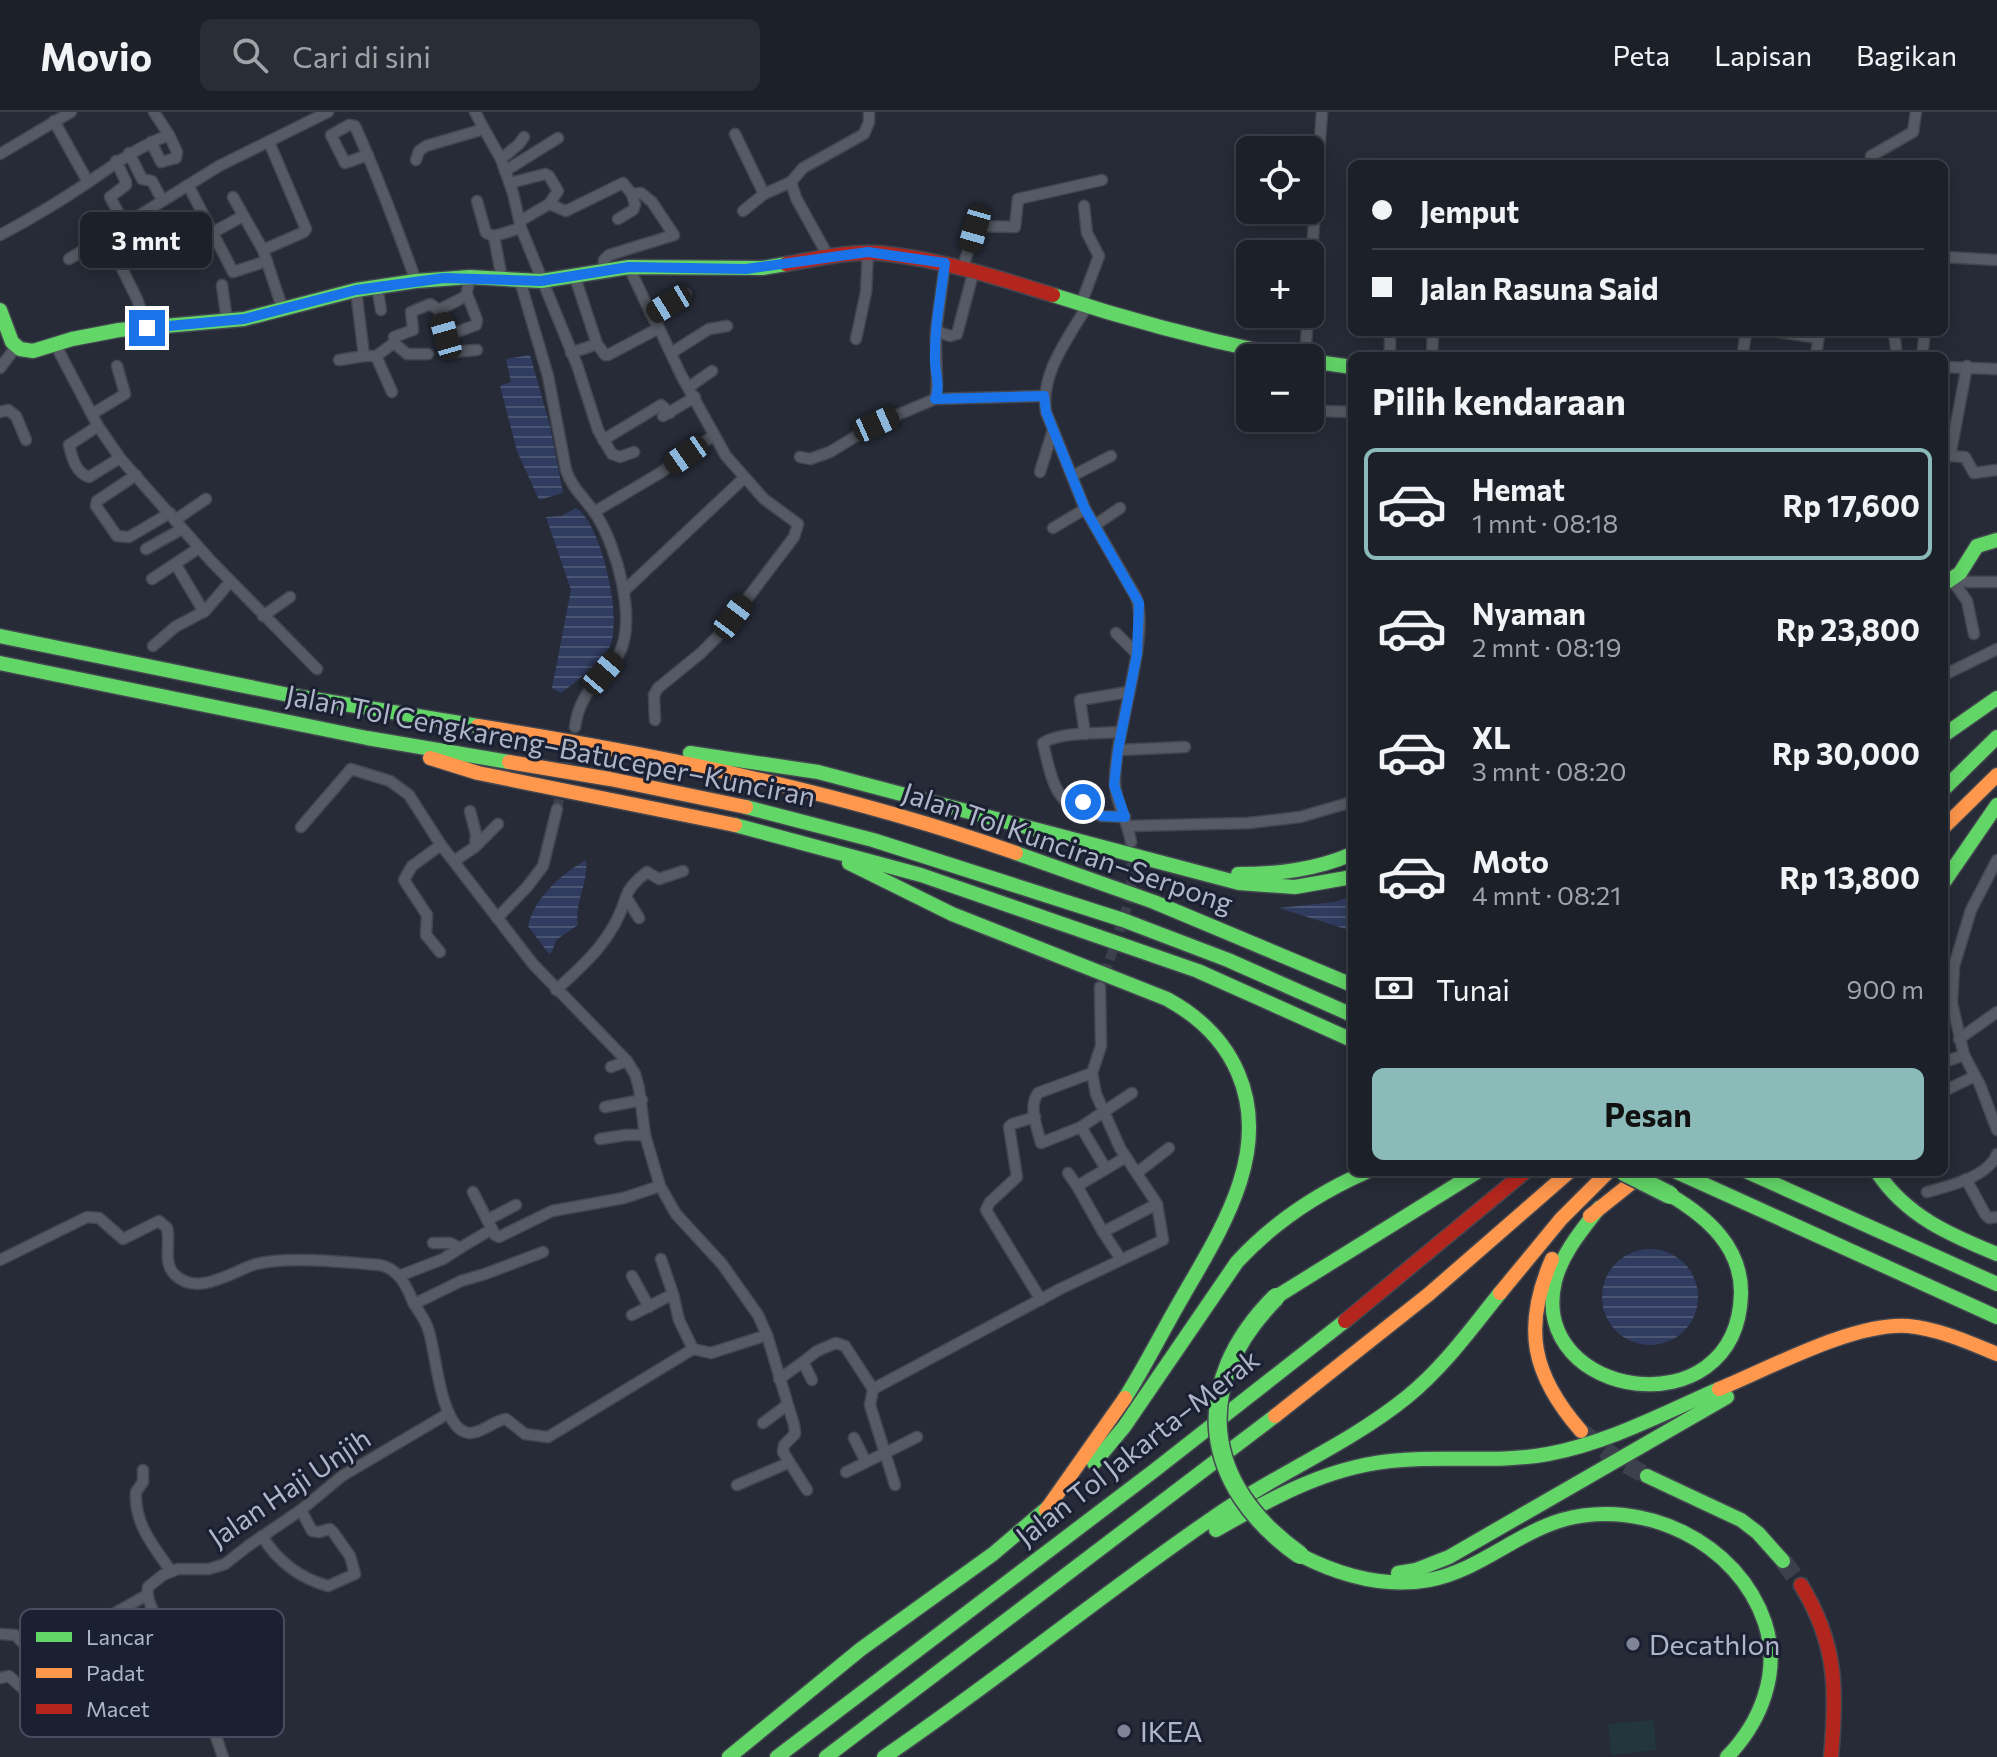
<!DOCTYPE html>
<html lang="id">
<meta charset="utf-8">
<style>
body{margin:0;font-family:Commissioner,sans-serif;background:#292d35;color:#f1f3f6;height:100vh;display:flex;flex-direction:column;font-size:30px;white-space:nowrap}
*{box-sizing:border-box;margin:0}
p{font-size:26px;color:#a0a3a8}
.icon{flex:none;width:44px;height:44px;fill:none;stroke:currentColor;stroke-width:2;stroke-linecap:round;stroke-linejoin:round}
.map{position:relative;flex:1;overflow:hidden}
.drawer{position:absolute;left:1348px;top:240px;width:600px;height:824px;display:flex;flex-direction:column;background:#1c2029;border-radius:12px;box-shadow:0 4px 20px #0003,0 0 0 2px #3a3e46}
.drawer>*{flex:none}
.banner{position:absolute;left:1348px;top:48px;width:600px;height:176px;border-radius:12px;box-shadow:0 4px 20px #0003,0 0 0 2px #3a3e46;display:grid;align-content:center;height:176px;padding:0 24px;background:#1c2029}
.tools{position:absolute;left:1236px;top:24px;display:grid;gap:16px}
.tools a{display:grid;place-items:center;width:88px;height:88px;border-radius:12px;background:#1c2029;box-shadow:0 4px 20px #0003,0 0 0 2px #3a3e46;font-size:40px}
.end{position:absolute;width:36px;height:36px;margin:-18px;border:10px solid #1a73e8;background:#fff;box-shadow:0 0 0 4px #fff}
.from{border-radius:50%}
.bubble{position:absolute;height:56px;border-radius:12px;background:#1c2029;box-shadow:0 4px 20px #0003,0 0 0 2px #3a3e46;font-size:26px;font-weight:700;line-height:56px;text-align:center}
.car{position:absolute;width:24px;height:48px;margin:-24px -12px;border-radius:10px;box-shadow:0 0 6px 2px #0007;background:linear-gradient(#222 24%,#8ab4d8 0 40%,#222 0 76%,#8ab4d8 0 86%,#222 0)}
.banner b{display:flex;align-items:center;gap:28px;height:76px;font-size:30px}
.banner b+b{border-top:2px solid #3a3e46}
.banner i{width:20px;height:20px;background:#f1f3f6}
ul{padding:0;list-style:none}
li{display:flex;align-items:center;gap:24px;height:112px;margin:0 16px 12px;padding:0 8px;border:4px solid transparent;border-radius:12px}
li div{flex:1}
li b{display:block;font-size:30px}
li em{font-style:normal;font-weight:700}
li.on{border-color:#8bbbb9}
li>.icon{width:72px;height:72px;stroke-width:1.5}
h2{padding:0 24px;font-size:36px;line-height:96px}
.pay{display:flex;align-items:center;gap:20px;height:88px;padding:0 24px;font-size:30px}
.pay p{margin-inline-start:auto}
.button{display:flex;gap:16px;margin-top:auto;padding:16px 24px}
.button a{flex:1;height:92px;border-radius:12px;background:#8bbbb9;color:#111;font-size:32px;font-weight:700;line-height:92px;text-align:center}
header{display:flex;align-items:center;gap:48px;box-sizing:border-box;height:112px;padding:0 40px;background:#1c2029;border-bottom:2px solid #3a3e46}
header strong{font-size:38px}
nav{display:flex;gap:44px;margin-inline-start:auto;font-size:28px}
.search{width:560px;height:72px;background:#292d35;display:flex;align-items:center;gap:20px;box-sizing:border-box;padding:0 28px;border-radius:12px;color:#a0a3a8;font-size:30px}
.map>svg:first-child{display:block}
.garden{fill:#23353d}
.water{fill:url(#water-rules)}
.lines{fill:none;stroke-linecap:round;stroke-linejoin:round}
.street-tunnel{stroke:#3b404d;stroke-width:10;stroke-dasharray:10 5;stroke-linecap:butt}
.highway-tunnel{stroke:#3b404d;stroke-width:18;stroke-dasharray:18 9;stroke-linecap:butt}
.street-casing{stroke:#43464f;stroke-width:13}
.fast-casing{stroke:#43464f;stroke-width:17}
.slow-casing{stroke:#43464f;stroke-width:17}
.jam-casing{stroke:#43464f;stroke-width:17}
.street{stroke:#565a64;stroke-width:10}
.fast{stroke:#63d668;stroke-width:14}
.slow{stroke:#ff974d;stroke-width:14}
.jam{stroke:#b3261e;stroke-width:14}
.fast-bridge-casing{stroke:#434752;stroke-width:21;stroke-linecap:butt}
.fast-bridge{stroke:#63d668;stroke-width:18}
.route{stroke:#1a73e8;stroke-width:10}
.poi-dot{fill:#7f8596;stroke:#1a2031;stroke-width:3}
.labels{text-anchor:middle;dominant-baseline:central;stroke-width:6;stroke-linejoin:round;paint-order:stroke}
.street-label{font-size:28px;fill:#afb5c9;stroke:#1a2031}
.poi-label{font-size:28px;fill:#afb5c9;stroke:#1a2031;text-anchor:start}
.key{fill:#1a2031;stroke:#474d5f;stroke-width:2}
.key-label{font-size:22px;fill:#afb5c9}
</style>
<header>
<strong>Movio</strong>
<div class="search"><svg class="icon" aria-label="search" viewBox="0 0 24 24"><circle cx="10" cy="10" r="6"/><path d="M15 15l6 6"/></svg>Cari di sini</div>
<nav><a>Peta</a><a>Lapisan</a><a>Bagikan</a></nav>
</header>
<div class="map">
<svg width="1997" height="1645" viewBox="0 0 1997 1645">
<defs>
<pattern id="water-rules" width="6" height="5" patternUnits="userSpaceOnUse" patternTransform="scale(2)"><rect width="6" height="5" fill="#303c5f"/><path d="M0 2.5h6" fill="none" stroke="#4b5675"/></pattern>
</defs>
<rect width="100%" height="100%" fill="#262b37"/>
<!-- garden -->
<path class="garden" d="M1654 1608 1656 1638 1611 1643 1608 1612Z"/>
<!-- water -->
<g class="water">
<path d="M530 243 550 314 563 381 539 388 517 339 500 274 511 270 506 247Z"/>
<path d="M576 396C601 410 623 508 610 534 601 552 577 569 561 581L552 576 571 478 546 405 561 404Z"/>
<path d="M586 748C589 770 574 791 578 813L556 828 552 840 549 842 528 814C535 785 561 762 586 748Z"/>
<path d="M1352 784V819L1279 796 1335 790Z"/>
<circle cx="1650" cy="1185" r="48"/>
</g>
<g class="lines">
<!-- street-tunnel -->
<g class="street-tunnel">
<path d="M557 697 572 625"/>
<path d="M1105 862 1131 783V738"/>
</g>
<!-- highway-tunnel -->
<g class="highway-tunnel">
<path d="M1583 1321 1618 1348 1647 1364"/>
<path d="M1783 1449 1801 1473"/>
</g>
<defs>
<g id="street">
<path d="M154 0 169 23"/>
<path d="M475 0 484 17"/>
<path d="M54 9 88 70"/>
<path d="M735 22 764 82"/>
<path d="M129 41 142 67 152 69 162 88"/>
<path d="M0 42 71 0"/>
<path d="M368 43 345 51 331 23 349 13 355 14C378 65 397 116 416 169"/>
<path d="M501 47 519 32 524 25"/>
<path d="M416 48 419 39 426 34 484 17 501 47 513 81 521 116 577 253 598 318 612 342 620 345 634 340"/>
<path d="M116 49 126 70V73L110 85 124 111"/>
<path d="M1871 52V44L1913 20 1916 0"/>
<path d="M505 59 558 26"/>
<path d="M791 70 796 86 828 144"/>
<path d="M510 71 545 62 549 64 558 79 549 92 520 109"/>
<path d="M188 73 233 160 267 149"/>
<path d="M233 85 263 138 283 198"/>
<path d="M477 89 486 121 494 124"/>
<path d="M549 92 566 99 623 71 632 82 641 81 652 90 674 123 609 143 604 148V158"/>
<path d="M743 99 764 82 791 70 803 56 864 22 869 10V0"/>
<path d="M618 107 633 98 635 93 632 82"/>
<path d="M212 121 243 104"/>
<path d="M0 123C30 107 59 90 87 71 114 53 137 35 169 23L177 40 176 46 161 50 151 30"/>
<path d="M106 124 137 187 147 216"/>
<path d="M263 138 304 120 306 117 269 30"/>
<path d="M1944 145 1997 148"/>
<path d="M69 147 219 54 328 0"/>
<path d="M629 155 651 202"/>
<path d="M963 155 975 117 980 114 1015 115 1018 87 1102 68"/>
<path d="M502 167 494 124 521 116"/>
<path d="M1310 167 1322 0"/>
<path d="M520 169 548 264 566 358C572 377 587 388 597 404 617 436 637 507 619 542 616 549 608 555 603 561 588 578 578 592 575 615"/>
<path d="M222 173 227 209"/>
<path d="M377 174 381 198"/>
<path d="M356 178 364 244H376L394 231 407 242H428"/>
<path d="M1081 192 1099 144 1087 121 1084 94"/>
<path d="M1087 194C1068 227 1040 261 1046 300L1085 397 1136 485C1151 525 1114 621 1115 670 1115 690 1128 710 1131 730"/>
<path d="M439 198 466 184 470 165"/>
<path d="M659 216 651 202 686 182"/>
<path d="M936 219 945 151"/>
<path d="M1780 220 1818 226"/>
<path d="M1894 220 1897 244"/>
<path d="M446 224 452 240 477 238"/>
<path d="M394 225 413 218 411 200 430 192 439 198 446 224 476 213 477 208 467 182"/>
<path d="M856 227 866 180 868 140"/>
<path d="M55 232 98 314 120 346 211 449 317 557"/>
<path d="M597 232 605 243H608L659 216 681 263 726 344 764 387 798 412 794 425 721 521 701 541 658 576 654 583 655 608"/>
<path d="M1743 240 1746 220"/>
<path d="M571 241 597 232 574 162"/>
<path d="M671 241 709 217 727 214"/>
<path d="M376 244 392 280"/>
<path d="M1390 244V220"/>
<path d="M1432 244 1433 220"/>
<path d="M1816 244 1819 222"/>
<path d="M1922 244 1925 220"/>
<path d="M1305 246 1308 202"/>
<path d="M339 248 364 244"/>
<path d="M1944 255 1997 257"/>
<path d="M0 256 16 235"/>
<path d="M689 275 712 259"/>
<path d="M1310 283 1312 293 1319 299 1352 300"/>
<path d="M935 287C939 278 935 234 936 219L950 224 957 222 974 158"/>
<path d="M0 300 8 298 16 304 26 328"/>
<path d="M92 302 125 282 117 254"/>
<path d="M663 304 695 285"/>
<path d="M98 314 69 333C72 346 76 361 89 365L120 346"/>
<path d="M603 328 661 293 670 301"/>
<path d="M1944 344H1950L1967 254"/>
<path d="M1950 344 1965 345 1974 361 1997 358"/>
<path d="M800 345 810 347 830 340 876 312 935 287 1044 284"/>
<path d="M1040 360 1053 318"/>
<path d="M136 363 97 389 96 394 117 424 129 425 170 401"/>
<path d="M1072 364 1111 344"/>
<path d="M594 400 660 361 713 324"/>
<path d="M175 408 206 387"/>
<path d="M1095 413 1120 396"/>
<path d="M1053 416 1085 397"/>
<path d="M146 437 182 417"/>
<path d="M176 453 204 500"/>
<path d="M152 467 199 436"/>
<path d="M1955 467 1969 470H1997"/>
<path d="M1952 468 1967 489 1974 522"/>
<path d="M625 478 744 366"/>
<path d="M263 504 290 485"/>
<path d="M1116 521 1137 542"/>
<path d="M153 534 175 515 205 499 230 470"/>
<path d="M1944 563 1997 537"/>
<path d="M1121 620C1101 621 1059 620 1043 631 1047 647 1053 685 1070 691 1076 693 1085 690 1090 689L1094 698 1101 704 1125 705"/>
<path d="M1085 622 1080 588 1128 580"/>
<path d="M1118 638 1185 635"/>
<path d="M1129 714 1249 711 1300 705 1352 690"/>
<path d="M301 715 351 657 390 669 409 683 441 733 533 852 627 949 635 962 639 976 645 1023 660 1074 676 1102 722 1152 758 1203 767 1223 794 1313 795 1322 784 1333 783 1340 807 1378"/>
<path d="M475 735 498 712"/>
<path d="M1997 748 1971 798 1954 854 1952 891 1964 943 1980 973 1997 1018"/>
<path d="M454 749 475 735 476 722 470 699"/>
<path d="M497 806 527 775 543 754 557 697"/>
<path d="M639 806 626 785C629 775 639 766 647 760L659 767 683 759"/>
<path d="M440 840 426 823 427 803 404 768 412 754 441 733"/>
<path d="M556 878C587 850 614 826 626 785"/>
<path d="M1959 927 1997 900"/>
<path d="M1944 950 1964 943"/>
<path d="M611 955 627 949"/>
<path d="M1092 961 1038 981C1028 995 1037 1015 1041 1031L1081 1015 1132 981"/>
<path d="M1944 979 1975 964"/>
<path d="M605 995 642 988"/>
<path d="M1035 1005 1012 1012 1009 1015 1017 1065 990 1090 986 1098 1041 1188"/>
<path d="M1081 1015 1106 1057 1126 1045"/>
<path d="M600 1027 626 1023H645"/>
<path d="M1106 1057 1077 1074 1103 1120 1157 1092"/>
<path d="M1138 1060 1169 1036"/>
<path d="M1068 1061 1077 1074"/>
<path d="M1966 1067 1985 1102 1989 1106 1997 1105"/>
<path d="M473 1080 495 1123 499 1125 552 1099 624 1086 660 1074"/>
<path d="M1927 1080C1949 1074 1988 1065 1997 1042"/>
<path d="M487 1108 516 1093"/>
<path d="M1103 1120 1120 1146"/>
<path d="M433 1131H450L460 1136 492 1117"/>
<path d="M0 1148 87 1105 99 1106 123 1127 159 1109 167 1116C171 1131 162 1150 175 1163 198 1185 233 1159 256 1152 288 1144 346 1150 379 1153 399 1156 407 1175 414 1192L461 1169 485 1162 543 1140"/>
<path d="M399 1164 443 1147 460 1136"/>
<path d="M632 1164 649 1195"/>
<path d="M414 1192C420 1201 427 1210 429 1220 436 1241 440 1311 465 1320 478 1325 494 1308 506 1307L525 1322 548 1325 693 1237 679 1208 673 1182"/>
<path d="M632 1203 673 1182 661 1147"/>
<path d="M693 1237 711 1241 767 1223"/>
<path d="M779 1267 803 1250"/>
<path d="M812 1268 803 1250 817 1239 836 1231 845 1234 873 1277"/>
<path d="M763 1311 787 1293"/>
<path d="M854 1326 866 1350"/>
<path d="M143 1358V1370L136 1380C134 1412 154 1435 171 1459"/>
<path d="M846 1360 885 1341 870 1293 873 1277 1060 1177 1163 1128 1157 1092 1120 1036 1096 982 1092 961 1101 934 1100 875"/>
<path d="M737 1373 788 1351"/>
<path d="M895 1373 885 1341 917 1325"/>
<path d="M262 1424C278 1450 299 1466 328 1474L355 1462 350 1444 333 1420 330 1417 319 1420 312 1419 301 1398"/>
<path d="M0 1522 15 1523 37 1545 147 1483"/>
<path d="M53 1536 84 1591"/>
<path d="M0 1566 9 1564 42 1594"/>
<path d="M19 1573 38 1553 37 1545"/>
<path d="M185 1597 205 1590"/>
<path d="M223 1645C208 1600 192 1560 166 1521 158 1509 145 1489 148 1475L163 1463 178 1457H209L225 1452 248 1434 301 1398 342 1364 449 1301"/>
</g>
<g id="fast">
<path d="M1053 183C1132 209 1212 230 1294 246"/>
<path d="M0 198 12 230 20 237 33 239 72 227 119 218 244 207 356 178 416 169 470 165 541 169 629 155 762 156 786 152"/>
<path d="M1310 249 1352 255"/>
<path d="M1944 472 1960 461 1977 434 1997 428"/>
<path d="M0 524 289 583 478 614"/>
<path d="M0 551 367 626 509 650"/>
<path d="M1944 623 1997 586"/>
<path d="M690 641 818 660 1239 771 1295 775 1352 765"/>
<path d="M1944 677 1997 625"/>
<path d="M746 695 873 728 1123 808 1228 848 1352 903"/>
<path d="M735 713 921 763 1198 859 1352 928"/>
<path d="M1016 741 1154 790 1352 873"/>
<path d="M849 751 952 802 1167 887C1198 904 1224 928 1238 961 1272 1040 1221 1118 1183 1184 1163 1218 1146 1253 1125 1286"/>
<path d="M1238 762C1278 762 1315 758 1352 742"/>
<path d="M1944 770 1997 693"/>
<path d="M1677 1060 1997 1205"/>
<path d="M1748 1060 1997 1172"/>
<path d="M1877 1060C1906 1104 1950 1123 1997 1142"/>
<path d="M1599 1096C1582 1118 1562 1141 1555 1169 1527 1287 1737 1320 1741 1182 1742 1135 1707 1105 1670 1083"/>
<path d="M1276 1185 1477 1060"/>
<path d="M1094 1351 1124 1315 1237 1150C1274 1110 1316 1082 1366 1060"/>
<path d="M1647 1364 1741 1408 1758 1421 1783 1449"/>
<path d="M1216 1418C1275 1384 1333 1352 1402 1348 1451 1344 1500 1351 1548 1342 1608 1331 1664 1301 1719 1277"/>
<path d="M1300 1443C1339 1463 1385 1476 1429 1468 1478 1459 1515 1422 1562 1408 1643 1385 1738 1430 1765 1511 1781 1560 1761 1610 1727 1645"/>
<path d="M1398 1461 1416 1458 1449 1445 1727 1285"/>
<path d="M729 1645 861 1537 993 1442 1053 1391"/>
<path d="M777 1645 1155 1358 1345 1209"/>
<path d="M826 1645 1275 1304"/>
<path d="M884 1645C998 1568 1104 1480 1217 1403 1278 1361 1349 1332 1407 1285 1443 1256 1471 1217 1500 1181"/>
</g>
<g id="slow">
<path d="M478 614C660 643 842 680 1016 741"/>
<path d="M430 646 478 661 735 713"/>
<path d="M509 650 610 667 746 695"/>
<path d="M1944 715 1997 663"/>
<path d="M1590 1104 1645 1060"/>
<path d="M1552 1147C1522 1216 1532 1263 1581 1319"/>
<path d="M1500 1181 1561 1107 1608 1060"/>
<path d="M1719 1277C1770 1256 1854 1210 1908 1214 1939 1217 1968 1230 1997 1242"/>
<path d="M1275 1304 1429 1182 1569 1060"/>
<path d="M1046 1398 1125 1286"/>
</g>
<g id="jam">
<path d="M786 152C816 147 848 139 879 141 939 147 996 165 1053 183"/>
<path d="M1345 1209 1525 1060"/>
<path d="M1801 1473C1837 1532 1837 1578 1831 1645"/>
</g>
</defs>
<!-- street casing -->
<use href="#street" class="street-casing"/>
<!-- fast casing -->
<use href="#fast" class="fast-casing"/>
<!-- slow casing -->
<use href="#slow" class="slow-casing"/>
<!-- jam casing -->
<use href="#jam" class="jam-casing"/>
<!-- street -->
<use href="#street" class="street"/>
<!-- fast -->
<use href="#fast" class="fast"/>
<!-- slow -->
<use href="#slow" class="slow"/>
<!-- jam -->
<use href="#jam" class="jam"/>
<defs>
<g id="fast-bridge">
<path d="M1624 1060 1670 1083"/>
<path d="M1276 1185C1189 1272 1201 1373 1300 1443"/>
</g>
</defs>
<!-- fast-bridge casing -->
<use href="#fast-bridge" class="fast-bridge-casing"/>
<!-- fast-bridge -->
<use href="#fast-bridge" class="fast-bridge"/>
</g>
<g class="lines">
<!-- route -->
<path class="route" d="M147 216 244 207 356 178 444 166 541 169 629 155 746 157 868 140 945 151C941 183 934 216 935 249 935 261 941 275 935 287L1044 284 1046 300 1085 397 1139 491 1137 542 1118 638 1114 673 1125 705 1101 704 1094 698 1090 689 1083 690"/>
</g>
<!-- markers -->
<g class="poi-dot">
<circle cx="1633" cy="1532" r="8"/>
<circle cx="1124" cy="1619" r="8"/>
</g>
<g class="labels">
<!-- street labels -->
<g class="street-label">
<text transform="translate(551 633) rotate(11)">Jalan Tol Cengkareng–Batuceper–Kunciran</text>
<text transform="translate(1068 735) rotate(19)">Jalan Tol Kunciran–Serpong</text>
<text transform="translate(1137 1335) rotate(-38)">Jalan Tol Jakarta–Merak</text>
<text transform="translate(289 1375) rotate(-34)">Jalan Haji Unjih</text>
</g>
<!-- poi labels -->
<g class="poi-label">
<text x="1649" y="1532">Decathlon</text>
<text x="1140" y="1619">IKEA</text>
</g>
</g>
<!-- legend -->
<rect x="20" y="1497" width="264" height="128" rx="12" class="key"/>
<rect x="36" y="1520" width="36" height="10" fill="#63d668"/>
<rect x="36" y="1556" width="36" height="10" fill="#ff974d"/>
<rect x="36" y="1592" width="36" height="10" fill="#b3261e"/>
<g class="key-label">
<text x="86" y="1533">Lancar</text>
<text x="86" y="1569">Padat</text>
<text x="86" y="1605">Macet</text>
</g>
</svg>
<div class="tools">
<a><svg class="icon" aria-label="locate" viewBox="0 0 24 24"><circle cx="12" cy="12" r="6"/><path d="M12 2v4M12 18v4M2 12h4M18 12h4"/></svg></a>
<a>+</a>
<a>−</a>
</div>
<i class="end from" style="left:1083px;top:690px"></i>
<i class="end" style="left:147px;top:216px"></i>
<div class="bubble" style="left:80px;top:100px;width:132px">3 mnt</div>
<i class="car" style="left:975px;top:117px;rotate:196deg"></i>
<i class="car" style="left:669px;top:192px;rotate:239deg"></i>
<i class="car" style="left:446px;top:224px;rotate:344deg"></i>
<i class="car" style="left:876px;top:312px;rotate:66deg"></i>
<i class="car" style="left:686px;top:343px;rotate:235deg"></i>
<i class="car" style="left:733px;top:505px;rotate:37deg"></i>
<i class="car" style="left:603px;top:561px;rotate:41deg"></i>
<div class="banner">
<b><i class="from"></i>Jemput</b>
<b><i></i>Jalan Rasuna Said</b>
</div>
<section class="drawer">
<h2>Pilih kendaraan</h2>
<ul>
<li class="on"><svg class="icon" aria-label="car" viewBox="0 0 24 24"><path d="M5 17H2v-5l4-1 3-4h7l3 4 3 1v5h-3M9 17h6M6 11h13"/><circle cx="7" cy="17" r="2"/><circle cx="17" cy="17" r="2"/></svg><div><b>Hemat</b><p>1 mnt · 08:18</p></div><em>Rp 17,600</em></li>
<li><svg class="icon" aria-label="car" viewBox="0 0 24 24"><path d="M5 17H2v-5l4-1 3-4h7l3 4 3 1v5h-3M9 17h6M6 11h13"/><circle cx="7" cy="17" r="2"/><circle cx="17" cy="17" r="2"/></svg><div><b>Nyaman</b><p>2 mnt · 08:19</p></div><em>Rp 23,800</em></li>
<li><svg class="icon" aria-label="car" viewBox="0 0 24 24"><path d="M5 17H2v-5l4-1 3-4h7l3 4 3 1v5h-3M9 17h6M6 11h13"/><circle cx="7" cy="17" r="2"/><circle cx="17" cy="17" r="2"/></svg><div><b>XL</b><p>3 mnt · 08:20</p></div><em>Rp 30,000</em></li>
<li><svg class="icon" aria-label="car" viewBox="0 0 24 24"><path d="M5 17H2v-5l4-1 3-4h7l3 4 3 1v5h-3M9 17h6M6 11h13"/><circle cx="7" cy="17" r="2"/><circle cx="17" cy="17" r="2"/></svg><div><b>Moto</b><p>4 mnt · 08:21</p></div><em>Rp 13,800</em></li>
</ul>
<div class="pay"><svg class="icon" aria-label="cash" viewBox="0 0 24 24"><path d="M3 7h18v10H3z"/><circle cx="12" cy="12" r="2"/></svg>Tunai<p>900 m</p></div>
<div class="button"><a>Pesan</a></div>
</section>
</div>
